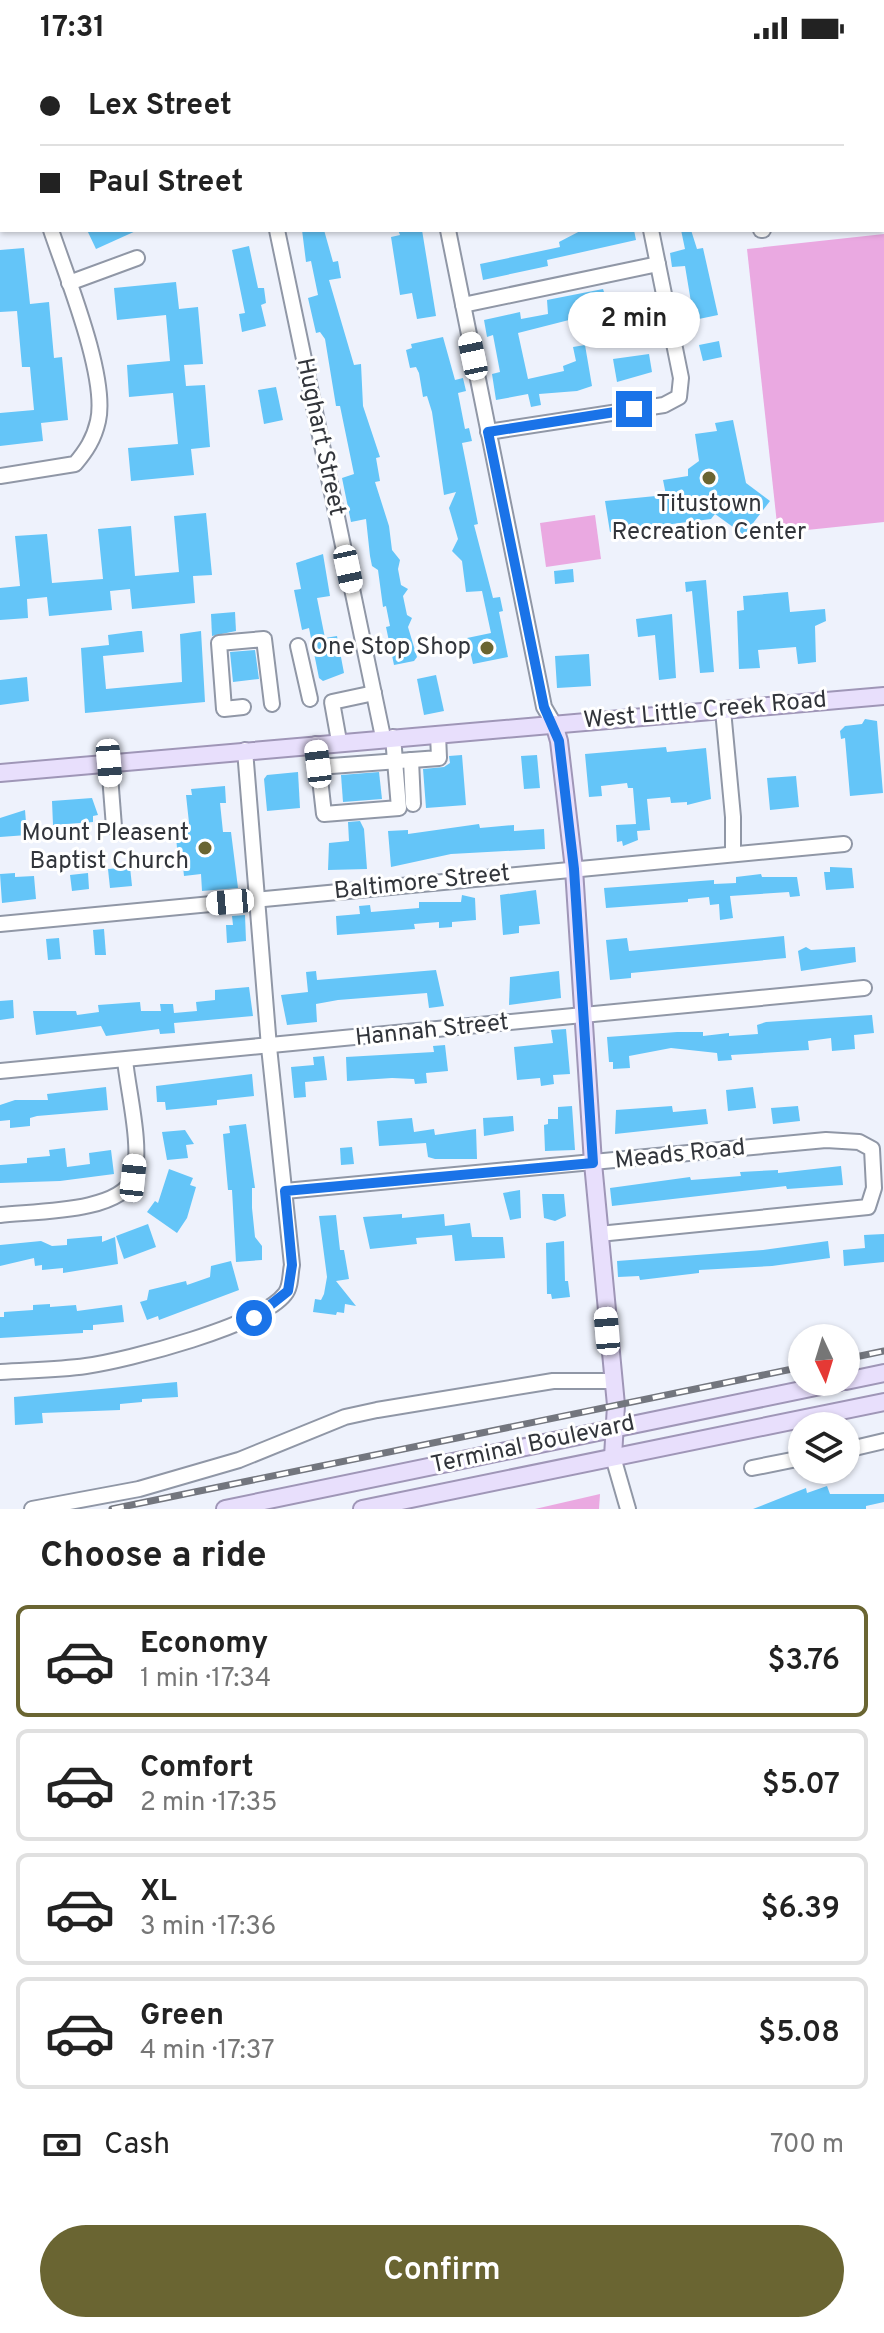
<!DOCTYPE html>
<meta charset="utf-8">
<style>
body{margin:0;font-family:Overpass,sans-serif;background:#f6f6f6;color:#222;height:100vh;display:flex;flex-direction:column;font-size:30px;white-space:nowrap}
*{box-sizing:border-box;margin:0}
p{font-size:26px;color:#767676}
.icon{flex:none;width:44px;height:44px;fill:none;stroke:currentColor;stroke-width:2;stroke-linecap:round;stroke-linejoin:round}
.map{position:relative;height:1453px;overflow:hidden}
.sheet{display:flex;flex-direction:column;background:#fff;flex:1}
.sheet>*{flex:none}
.guide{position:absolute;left:0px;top:0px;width:884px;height:176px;box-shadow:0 2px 6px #0004;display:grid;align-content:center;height:176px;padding:0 40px;background:#fff}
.needle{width:52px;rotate:176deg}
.controls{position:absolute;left:788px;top:1268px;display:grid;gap:16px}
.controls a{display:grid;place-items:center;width:72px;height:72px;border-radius:50%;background:#fff;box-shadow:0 2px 6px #0004;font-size:40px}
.end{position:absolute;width:36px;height:36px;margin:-18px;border:10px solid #1a73e8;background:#fff;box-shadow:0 0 0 4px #fff}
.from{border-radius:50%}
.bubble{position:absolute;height:56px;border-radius:28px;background:#fff;box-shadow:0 2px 6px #0004;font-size:26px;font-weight:600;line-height:56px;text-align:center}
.car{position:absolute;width:24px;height:48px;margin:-24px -12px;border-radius:10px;box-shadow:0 0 6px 2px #0007;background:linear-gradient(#fff 24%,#345 0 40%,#fff 0 76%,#345 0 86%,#fff 0)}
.guide b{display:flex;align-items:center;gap:28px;height:76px;font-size:30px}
.guide b+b{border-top:2px solid #e0e0e0}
.guide i{width:20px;height:20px;background:#222}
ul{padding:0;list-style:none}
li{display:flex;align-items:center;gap:24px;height:112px;margin:0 16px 12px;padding:0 24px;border:4px solid #e0e0e0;border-radius:12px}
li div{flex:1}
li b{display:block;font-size:30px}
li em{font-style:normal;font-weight:600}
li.active{border-color:#6a6532}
li>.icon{width:72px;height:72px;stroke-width:1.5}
h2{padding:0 40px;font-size:36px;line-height:96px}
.pay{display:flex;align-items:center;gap:20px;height:88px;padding:0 40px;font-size:30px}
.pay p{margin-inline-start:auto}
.button{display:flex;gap:16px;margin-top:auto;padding:16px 40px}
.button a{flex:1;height:92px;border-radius:48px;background:#6a6532;color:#fff;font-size:32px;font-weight:600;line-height:92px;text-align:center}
.status{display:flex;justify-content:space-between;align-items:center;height:56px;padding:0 40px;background:#fff;direction:ltr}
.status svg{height:22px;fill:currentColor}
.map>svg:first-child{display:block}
.green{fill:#eaa9e1}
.building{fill:#64c5f8}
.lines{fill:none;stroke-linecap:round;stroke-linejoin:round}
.minor-casing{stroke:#9097a6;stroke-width:18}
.major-casing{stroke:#9f96b7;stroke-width:20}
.minor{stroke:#fff;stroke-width:14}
.major{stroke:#e8dffc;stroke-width:16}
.rail-casing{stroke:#73767e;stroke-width:7}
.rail{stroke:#fff;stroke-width:4;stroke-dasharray:12;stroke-linecap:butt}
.route{stroke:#1a73e8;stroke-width:10}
.poi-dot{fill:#6a6532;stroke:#fff;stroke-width:3}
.labels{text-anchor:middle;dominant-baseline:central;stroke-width:6;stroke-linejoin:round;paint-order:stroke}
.street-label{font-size:24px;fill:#32353b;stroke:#fff}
.poi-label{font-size:24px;fill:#32353b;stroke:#fff;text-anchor:end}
</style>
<div class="status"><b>17:31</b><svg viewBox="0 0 49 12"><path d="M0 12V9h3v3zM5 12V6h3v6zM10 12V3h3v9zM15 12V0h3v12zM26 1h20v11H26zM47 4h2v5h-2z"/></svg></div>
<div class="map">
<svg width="884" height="1453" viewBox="0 0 884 1453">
<rect width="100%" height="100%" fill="#eef2fc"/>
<!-- green -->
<g class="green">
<path d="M884 178V466L778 477 747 193Z"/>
<path d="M595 459 601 503 546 511 540 467Z"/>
<path d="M600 1438 599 1453H535Z"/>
</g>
<!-- building -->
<g class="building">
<path d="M87 174H138L96 193Z"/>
<path d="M302 174H324L333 206 338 205 341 222 329 224 354 309 361 308 363 350 380 401 376 402 380 425 375 426 389 470 392 494 400 504 398 513 401 529 408 533 403 540 407 559 412 562 408 571 417 601 414 605 394 609 386 571 390 570 386 550 383 551 378 514 372 510 370 500 366 463 351 466 342 422 354 418 340 350H336L325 283 320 276 316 277 308 242 318 239 311 205 306 206Z"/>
<path d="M398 174H422L436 260 417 263 412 237 400 239 391 181 400 179Z"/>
<path d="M582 174H634L636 184 547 204 548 210 483 224 480 208 560 191 559 186Z"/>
<path d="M681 174H691L697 193 703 192 718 259 694 264 685 210 672 211 670 197 685 193Z"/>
<path d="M249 190 258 232H264L266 247 261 249 266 270 242 276 239 258 245 257 232 194Z"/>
<path d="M24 192 30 248 49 246 54 302 62 301 68 364 41 367 43 385 0 390V357L34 354 30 311H22L17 255 0 256V194Z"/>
<path d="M176 226 179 253 198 251 203 308 184 309 186 330 205 329 210 391 191 393 194 419 131 425 128 392 178 388 173 337 129 341 127 309 170 305 166 259 117 264 114 232Z"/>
<path d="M603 233 607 245 645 236 650 259 629 269 627 261 570 271 569 264 518 277 528 323 564 315 563 310 576 305 573 291 585 289 592 330 577 335 539 338 541 349 531 351 528 338 496 344 492 318 500 316 493 279 487 281 484 264 520 256 521 263 548 258 547 244Z"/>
<path d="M443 281 455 324 463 322 466 335 458 337 465 373 469 372 472 385 462 387 478 468 474 469 493 542 500 541 503 555 499 556 508 601 473 608 467 582 491 577 482 535 466 536 462 505 452 495 458 483 449 452 456 436 444 439 432 356 427 340 423 341 419 317 416 311 410 312 406 294 412 292 411 288Z"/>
<path d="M719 285 722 301 703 305 699 289Z"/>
<path d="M649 298 652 316 617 326 613 303Z"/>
<path d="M276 331 283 364 264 368 258 334Z"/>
<path d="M733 364 746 427 770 445 744 479 715 458 711 463 610 476 605 445 666 439 663 424 688 420V413L699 405 695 378 717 375 715 367Z"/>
<path d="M206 457 212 519 193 520 195 547 132 553 130 533 110 535 112 554 49 560 47 541 27 543 28 562 0 564V532L20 530 15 480 47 478 52 527 103 523 98 473 131 470 135 520 179 516 174 460Z"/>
<path d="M323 498 330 540 317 542 325 582 337 580 344 617 323 625 319 622 309 572 302 574 294 534 301 533 296 507Z"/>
<path d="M573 513 574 526 555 528 554 515Z"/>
<path d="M706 524 714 616 700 617 692 535 686 536 685 526Z"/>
<path d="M788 536 790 556 825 553 826 565 815 570 816 606 798 608 796 591 758 594 760 612 739 613 737 555 744 554 743 540Z"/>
<path d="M235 556 236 575 212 580 211 558Z"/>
<path d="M672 558 676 622 659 624 655 579 638 581 636 563Z"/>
<path d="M138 575H142L144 596 103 600 106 633 182 626 180 578 201 575 205 646 85 657 81 592 109 589 108 579Z"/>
<path d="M255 594 259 623 233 626 230 596Z"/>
<path d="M589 598 591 630 557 632 555 600Z"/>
<path d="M436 619 444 655 424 659 417 623Z"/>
<path d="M27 621 29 645 0 649V624Z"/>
<path d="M865 663 877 665 883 737 850 740 845 682 841 683 840 675 845 670 862 668Z"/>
<path d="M666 691 667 696 706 692 711 743 687 749V746L671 747 670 741 647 743 650 774 637 775 638 784 623 790 622 785 617 786 616 769 636 768 633 732H628L627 727 601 730 602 740 589 741 585 698Z"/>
<path d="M462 699 466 749 426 752 423 713 444 711 450 707 449 700Z"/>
<path d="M537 699 540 732 524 733 521 700Z"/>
<path d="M298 716 300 752 267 755 264 723 267 719Z"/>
<path d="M379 716 382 743 343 746 341 719Z"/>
<path d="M796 720 799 751 770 754 767 722Z"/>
<path d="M225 730 226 747H220L223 776H231L238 832 202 835 201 818 184 820 182 802 178 803 176 781 190 776 186 739H192L191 733Z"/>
<path d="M92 742 98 759 93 760V766L53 769 52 745Z"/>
<path d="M25 754 27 779 0 781V762Z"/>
<path d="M360 765 364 773 367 813 328 814 329 787 349 785 348 766Z"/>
<path d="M479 768 480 772 514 769V775L544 773 545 793 451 798 391 811 388 775 408 774V778Z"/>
<path d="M130 811 132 830 110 832 108 813Z"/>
<path d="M830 811 852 812 854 832 826 834 824 816H830Z"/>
<path d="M15 817V821L34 820 36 843 2 847 0 818Z"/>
<path d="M88 817 89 833 72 835 70 819Z"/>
<path d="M761 818 762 821H797L800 840 790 841 789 836 730 840 733 862 720 864 719 848 710 849 709 841 688 843V846L606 852 604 832 714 824V828L736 827V821Z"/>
<path d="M536 834 540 868 519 870V877L503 879 500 839Z"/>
<path d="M462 839 475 842 476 864 452 866V871L439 872V866L414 868 415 873 337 879 336 860 360 858 359 850 370 849 371 856 419 852V846H461Z"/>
<path d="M245 859 246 885 227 887 226 869H233L232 860Z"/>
<path d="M104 873 106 899H95L93 874Z"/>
<path d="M784 880 786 902 631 917V922L610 924 606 884 627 882 629 895Z"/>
<path d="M59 882 61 903 48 904 46 883Z"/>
<path d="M806 891 811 894 855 891 856 906 801 915 798 895Z"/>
<path d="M436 914 444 950 429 952 427 937 338 944 316 948 317 966 287 969 281 939 308 936 306 916 316 915 317 924Z"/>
<path d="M559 915 561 942 509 949 510 921Z"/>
<path d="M249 931 253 960 174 967 175 977 160 978 159 973 106 980 101 970 36 979 33 955H76L77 959 99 956 98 949 140 946 141 955H161L160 948H173L174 957 197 955 196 946 215 944V934Z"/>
<path d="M13 944 14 962 0 964V945Z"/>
<path d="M872 959 874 977 854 979 855 993 832 995 831 982 808 985 809 994 731 999 732 1004 718 1005 717 997 671 992 629 1000 630 1012 613 1013V1006H609L607 981 677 976H703V980L729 977V980L758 978 757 969 766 966Z"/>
<path d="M566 973 570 1018 553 1019 554 1028 541 1030 540 1022 517 1024 514 991 553 987 551 974Z"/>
<path d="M445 989 448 1015 426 1017 427 1027 415 1028 414 1023 392 1022 347 1025 346 1001 434 996 433 990Z"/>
<path d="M324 1000 327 1024 305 1026 306 1041 294 1042 291 1011 314 1009 313 1001Z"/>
<path d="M252 1018 254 1040 217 1044V1049L166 1054 165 1046H157L156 1030Z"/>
<path d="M106 1031 108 1054 37 1060 30 1062V1070L10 1072V1064L0 1065V1049L15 1044H48L47 1038Z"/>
<path d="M753 1031 756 1052 728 1055 726 1034Z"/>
<path d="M572 1050 575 1094 545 1095 544 1069 548 1068V1063H558V1051Z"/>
<path d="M672 1050 673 1056 706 1053 708 1068 615 1078 616 1054Z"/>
<path d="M798 1050 800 1065 773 1068 771 1052Z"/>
<path d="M513 1060 514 1075 484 1080 483 1062Z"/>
<path d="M412 1062 414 1076 434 1073 435 1079 476 1073 477 1103H435L428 1101 426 1087 379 1090 377 1065Z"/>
<path d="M246 1068 255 1132H252V1152L255 1181 262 1190V1204L236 1206 232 1134H228L223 1078 230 1077 229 1070Z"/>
<path d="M185 1074 194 1088 186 1089 188 1102 167 1104 162 1076Z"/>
<path d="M352 1091 354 1108 341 1109 340 1092Z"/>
<path d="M65 1092 67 1111 90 1108 89 1097 111 1094 114 1118 60 1125 0 1127V1109L27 1107V1102L50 1100 49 1094Z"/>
<path d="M841 1110 843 1129 787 1133 786 1130 612 1150 610 1132 690 1121 691 1124 741 1120 740 1116 778 1114V1117Z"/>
<path d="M169 1113 193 1122 190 1129 196 1131 187 1162 177 1177 147 1156 155 1145 158 1147Z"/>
<path d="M520 1134 521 1162 510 1164 503 1137Z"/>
<path d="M542 1138H564L566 1160 555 1165 544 1162Z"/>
<path d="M402 1158V1162L444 1158 445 1170 470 1167 472 1181H503L505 1202 455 1205 452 1179 416 1182 417 1188 370 1193 363 1161Z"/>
<path d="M336 1159 340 1194H344L349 1223 336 1225 356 1250 345 1248 344 1257 337 1256 336 1259 313 1256 315 1243 321 1244 324 1238 327 1221 319 1160Z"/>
<path d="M148 1168 156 1191 124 1203 116 1180Z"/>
<path d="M884 1178V1206L844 1210 843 1194 865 1192 864 1179Z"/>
<path d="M102 1180V1186L115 1181 118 1208 63 1217V1212L42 1214V1209L35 1210 34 1202 0 1210V1189L41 1185 52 1190 67 1189V1183Z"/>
<path d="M564 1185 565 1225H568L570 1241 552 1243 551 1238H547L546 1187Z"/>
<path d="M828 1185 830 1202 772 1210 699 1214V1217L640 1224 639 1220 618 1221 617 1205 763 1194Z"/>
<path d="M231 1205 239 1234 159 1264 158 1260 147 1264 140 1246 147 1244 149 1234 186 1225 187 1229 210 1221 211 1210Z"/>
<path d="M50 1248V1251L76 1249 77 1255 122 1249 124 1266 93 1269V1274H83V1277L0 1282V1261H4V1256L33 1254V1249Z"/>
<path d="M177 1326 178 1341 142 1343V1346L120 1348V1354L42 1357 43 1367 15 1369 14 1341Z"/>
<path d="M827 1430 830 1438H884V1446L866 1450V1453H753L806 1432 807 1437Z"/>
</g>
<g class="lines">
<defs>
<g id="minor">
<path d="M241 0 242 2"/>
<path d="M414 0V2"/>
<path d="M616 0 617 2"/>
<path d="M701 2 702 0"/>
<path d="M0 94H2"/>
<path d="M882 161H884"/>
<path d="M277 174 383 681"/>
<path d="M448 174 544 651 554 668"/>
<path d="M761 174H763"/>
<path d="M69 227 137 202"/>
<path d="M463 249 658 208"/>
<path d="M488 376 664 349 679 341 681 322 651 174"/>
<path d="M0 420 75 408C86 395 94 383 98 365 108 321 66 219 51 174"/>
<path d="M298 590 310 643"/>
<path d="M243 651 224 653 219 587 264 583 272 648"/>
<path d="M723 654 733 761V798"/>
<path d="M339 685 332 646 374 637"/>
<path d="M316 688 324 758 399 752 393 681"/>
<path d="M411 704 413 748"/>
<path d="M109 707 114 771"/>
<path d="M318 711 439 702 438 678"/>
<path d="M0 868 844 788"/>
<path d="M0 1015 864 932"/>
<path d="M285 1135 826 1084 859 1086 872 1093 874 1132 868 1151 599 1178"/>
<path d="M0 1159C33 1155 120 1157 133 1122 143 1094 128 1035 125 1004"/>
<path d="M0 1316C28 1314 57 1314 86 1310 128 1304 260 1270 285 1238 291 1231 290 1218 292 1209L269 991 245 694"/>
<path d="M846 1394 884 1385"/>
<path d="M613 1401 628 1453"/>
<path d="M752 1412 802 1402"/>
<path d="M32 1453 139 1433 239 1404 345 1361 377 1354 553 1325H612"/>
</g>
<g id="major">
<path d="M554 668 559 685 574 813 593 1107 616 1349 613 1401"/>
<path d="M0 717 884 640"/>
<path d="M846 1325 884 1317"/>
<path d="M225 1453 840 1326"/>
<path d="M362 1453 884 1346"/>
</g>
</defs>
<!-- minor casing -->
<use href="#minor" class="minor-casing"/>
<!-- major casing -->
<use href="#major" class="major-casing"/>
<!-- minor -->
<use href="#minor" class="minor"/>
<!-- major -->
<use href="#major" class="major"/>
<defs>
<g id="rail">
<path d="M846 1303 884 1295"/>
<path d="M112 1453 802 1311"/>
</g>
</defs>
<!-- rail casing -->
<use href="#rail" class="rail-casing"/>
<!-- rail -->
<use href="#rail" class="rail"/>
</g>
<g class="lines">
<!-- route -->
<path class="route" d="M254 1262 288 1235 292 1209 285 1135 593 1107 574 813 559 685 544 651 488 376 634 353"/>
</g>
<!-- markers -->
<g class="poi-dot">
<circle cx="709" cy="422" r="8"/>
<circle cx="487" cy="592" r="8"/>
<circle cx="205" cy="792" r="8"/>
</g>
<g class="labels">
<!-- street labels -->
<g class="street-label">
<text transform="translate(320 381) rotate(78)">Hughart Street</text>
<text transform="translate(705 655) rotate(-5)">West Little Creek Road</text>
<text transform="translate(422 827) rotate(-6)">Baltimore Street</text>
<text transform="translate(432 975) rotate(-6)">Hannah Street</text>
<text transform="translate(680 1099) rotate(-6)">Meads Road</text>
<text transform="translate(533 1389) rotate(-12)">Terminal Boulevard</text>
</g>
<!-- poi labels -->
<g class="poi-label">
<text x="709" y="449" text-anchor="middle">Titustown<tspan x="709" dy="28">Recreation Center</tspan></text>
<text x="471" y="592">One Stop Shop</text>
<text x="189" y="778">Mount Pleasent<tspan x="189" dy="28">Baptist Church</tspan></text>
</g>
</g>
</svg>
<div class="controls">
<a><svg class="needle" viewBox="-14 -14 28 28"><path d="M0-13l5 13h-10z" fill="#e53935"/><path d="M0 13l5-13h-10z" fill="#767676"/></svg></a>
<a><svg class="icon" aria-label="layers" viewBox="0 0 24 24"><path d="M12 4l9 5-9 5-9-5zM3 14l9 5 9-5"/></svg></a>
</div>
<i class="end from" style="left:254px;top:1262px"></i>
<i class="end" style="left:634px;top:353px"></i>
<div class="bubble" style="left:568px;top:236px;width:132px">2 min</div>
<i class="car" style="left:473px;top:300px;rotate:348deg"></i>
<i class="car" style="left:348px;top:513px;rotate:168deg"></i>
<i class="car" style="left:109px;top:707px;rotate:175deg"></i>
<i class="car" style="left:318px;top:708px;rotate:353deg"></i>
<i class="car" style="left:230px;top:846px;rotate:265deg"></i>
<i class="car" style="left:133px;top:1122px;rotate:6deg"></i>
<i class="car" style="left:607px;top:1275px;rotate:355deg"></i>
<div class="guide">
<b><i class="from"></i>Lex Street</b>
<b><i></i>Paul Street</b>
</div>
</div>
<section class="sheet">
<h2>Choose a ride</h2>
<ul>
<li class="active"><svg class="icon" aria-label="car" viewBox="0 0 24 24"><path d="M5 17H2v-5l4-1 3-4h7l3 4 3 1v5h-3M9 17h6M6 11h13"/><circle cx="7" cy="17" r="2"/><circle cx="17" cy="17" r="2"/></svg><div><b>Economy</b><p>1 min · 17:34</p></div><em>$3.76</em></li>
<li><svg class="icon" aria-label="car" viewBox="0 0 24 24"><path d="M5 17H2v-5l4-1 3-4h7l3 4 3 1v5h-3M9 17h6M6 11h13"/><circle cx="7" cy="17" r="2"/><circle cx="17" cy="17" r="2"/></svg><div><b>Comfort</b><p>2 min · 17:35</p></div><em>$5.07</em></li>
<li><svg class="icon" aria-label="car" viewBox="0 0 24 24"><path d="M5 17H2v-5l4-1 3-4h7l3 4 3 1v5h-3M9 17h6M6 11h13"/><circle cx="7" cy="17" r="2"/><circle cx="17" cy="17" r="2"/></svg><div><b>XL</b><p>3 min · 17:36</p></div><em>$6.39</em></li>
<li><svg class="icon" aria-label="car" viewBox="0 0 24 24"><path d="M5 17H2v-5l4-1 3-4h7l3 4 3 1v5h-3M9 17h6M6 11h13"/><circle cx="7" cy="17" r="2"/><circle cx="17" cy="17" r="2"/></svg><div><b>Green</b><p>4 min · 17:37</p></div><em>$5.08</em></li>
</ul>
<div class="pay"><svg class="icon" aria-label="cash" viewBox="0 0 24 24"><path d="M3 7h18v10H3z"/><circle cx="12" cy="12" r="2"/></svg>Cash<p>700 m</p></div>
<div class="button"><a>Confirm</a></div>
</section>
